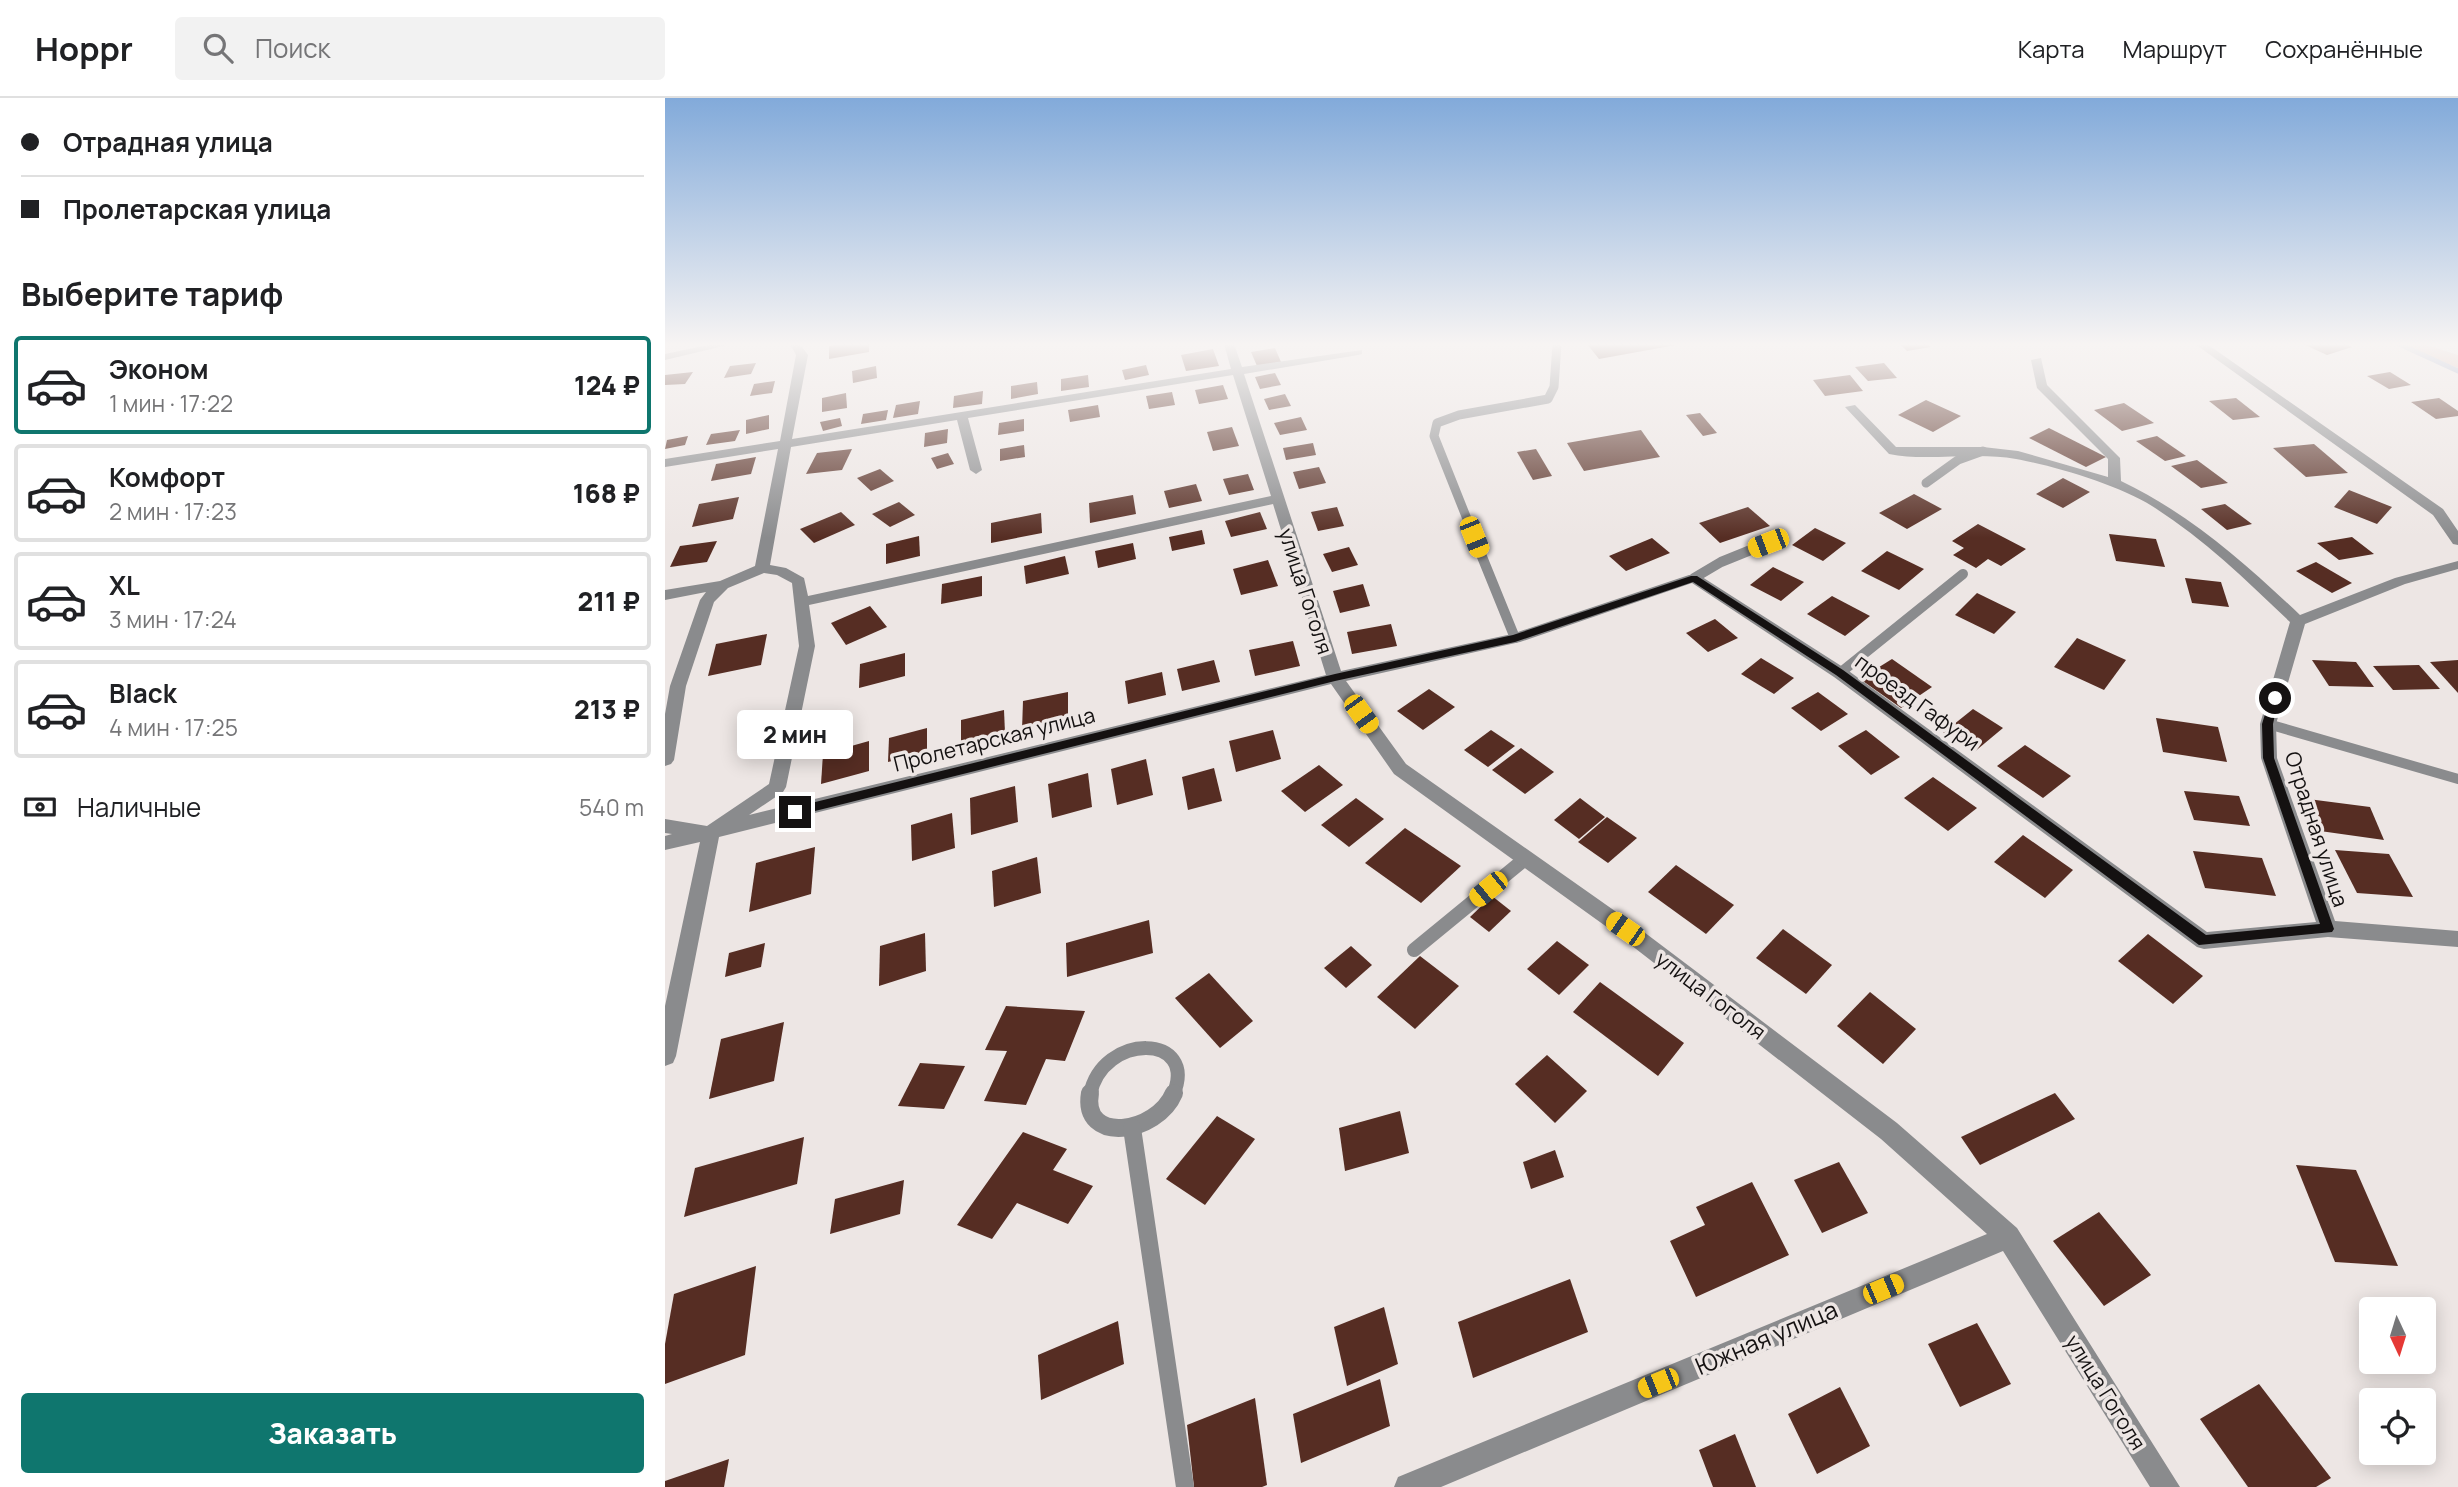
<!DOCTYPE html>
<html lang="ru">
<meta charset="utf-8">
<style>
body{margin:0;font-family:Manrope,sans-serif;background:#f2f2f2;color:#202124;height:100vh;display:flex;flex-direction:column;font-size:26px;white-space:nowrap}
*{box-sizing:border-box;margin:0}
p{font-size:23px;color:#757577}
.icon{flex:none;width:38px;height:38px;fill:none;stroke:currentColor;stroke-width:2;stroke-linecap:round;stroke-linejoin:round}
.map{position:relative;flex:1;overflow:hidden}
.drawer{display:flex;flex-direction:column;background:#fff;width:665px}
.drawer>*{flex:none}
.banner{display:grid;align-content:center;height:154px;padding:0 21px;background:#fff}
.needle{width:46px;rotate:176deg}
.buttons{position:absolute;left:1694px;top:1199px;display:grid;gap:14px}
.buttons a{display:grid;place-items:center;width:77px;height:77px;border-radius:7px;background:#fff;box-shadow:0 4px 18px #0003;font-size:35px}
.end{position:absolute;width:32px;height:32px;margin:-16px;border:9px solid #141111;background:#fff;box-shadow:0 0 0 4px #fff}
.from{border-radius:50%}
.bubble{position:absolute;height:49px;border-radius:7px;background:#fff;box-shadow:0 4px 18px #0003;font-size:23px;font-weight:800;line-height:49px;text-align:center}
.car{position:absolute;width:21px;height:42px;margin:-21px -10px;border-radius:9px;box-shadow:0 0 5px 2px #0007;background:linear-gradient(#f5c518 24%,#345 0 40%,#f5c518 0 76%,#345 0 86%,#f5c518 0)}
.banner b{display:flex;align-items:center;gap:24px;height:66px;font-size:26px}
.banner b+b{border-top:2px solid #e0e0e0}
.banner i{width:18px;height:18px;background:#202124}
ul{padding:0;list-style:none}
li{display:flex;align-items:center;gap:21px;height:98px;margin:0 14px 10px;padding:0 7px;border:4px solid #e0e0e0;border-radius:7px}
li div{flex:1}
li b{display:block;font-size:26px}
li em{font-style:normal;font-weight:800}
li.selected{border-color:#0f766e}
li>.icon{width:63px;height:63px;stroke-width:1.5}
h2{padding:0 21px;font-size:32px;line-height:84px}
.pay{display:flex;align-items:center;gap:18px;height:77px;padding:0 21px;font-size:26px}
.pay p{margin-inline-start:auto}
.cta{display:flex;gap:14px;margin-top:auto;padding:14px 21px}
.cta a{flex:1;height:80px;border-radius:7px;background:#0f766e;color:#fff;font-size:28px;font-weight:800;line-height:80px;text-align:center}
header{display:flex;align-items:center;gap:42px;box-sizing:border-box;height:98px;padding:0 35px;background:#fff;border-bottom:2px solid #e0e0e0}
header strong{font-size:33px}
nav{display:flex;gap:38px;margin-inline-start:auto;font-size:24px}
.search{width:490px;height:63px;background:#f2f2f2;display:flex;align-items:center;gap:18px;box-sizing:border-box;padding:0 24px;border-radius:7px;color:#757577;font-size:26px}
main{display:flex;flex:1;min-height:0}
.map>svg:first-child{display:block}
.green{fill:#d9ab9f}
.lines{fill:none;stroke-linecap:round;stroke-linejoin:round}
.stream{stroke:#899cc4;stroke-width:5}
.building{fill:#562d23}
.lane-far3{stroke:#8a8b8d;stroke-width:9}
.lane-far2{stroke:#8a8b8d;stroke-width:10}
.lane-far1{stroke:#8a8b8d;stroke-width:14}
.lane{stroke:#8a8b8d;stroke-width:18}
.street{fill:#8a8b8d;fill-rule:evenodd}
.route{fill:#141111}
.labels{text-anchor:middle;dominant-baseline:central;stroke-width:7;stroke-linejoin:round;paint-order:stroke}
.street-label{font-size:21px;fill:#141111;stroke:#ede6e4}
.near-street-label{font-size:24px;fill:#141111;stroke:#ede6e4}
</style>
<header>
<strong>Hoppr</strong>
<div class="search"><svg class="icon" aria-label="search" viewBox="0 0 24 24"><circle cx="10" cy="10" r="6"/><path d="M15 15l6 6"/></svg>Поиск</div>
<nav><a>Карта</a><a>Маршрут</a><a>Сохранённые</a></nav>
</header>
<main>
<section class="drawer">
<div class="banner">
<b><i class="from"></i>Отрадная улица</b>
<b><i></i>Пролетарская улица</b>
</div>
<h2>Выберите тариф</h2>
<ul>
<li class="selected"><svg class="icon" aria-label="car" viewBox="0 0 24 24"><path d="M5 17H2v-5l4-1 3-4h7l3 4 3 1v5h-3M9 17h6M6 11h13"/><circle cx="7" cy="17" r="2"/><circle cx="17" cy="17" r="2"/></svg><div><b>Эконом</b><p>1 мин · 17:22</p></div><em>124 ₽</em></li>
<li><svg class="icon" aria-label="car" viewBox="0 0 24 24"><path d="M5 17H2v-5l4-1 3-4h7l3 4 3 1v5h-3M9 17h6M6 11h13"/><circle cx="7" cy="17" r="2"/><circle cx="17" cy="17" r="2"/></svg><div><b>Комфорт</b><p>2 мин · 17:23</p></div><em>168 ₽</em></li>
<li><svg class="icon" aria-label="car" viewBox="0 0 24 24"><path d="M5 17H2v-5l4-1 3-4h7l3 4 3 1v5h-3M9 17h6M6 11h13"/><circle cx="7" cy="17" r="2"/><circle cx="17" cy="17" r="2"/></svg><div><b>XL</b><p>3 мин · 17:24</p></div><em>211 ₽</em></li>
<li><svg class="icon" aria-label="car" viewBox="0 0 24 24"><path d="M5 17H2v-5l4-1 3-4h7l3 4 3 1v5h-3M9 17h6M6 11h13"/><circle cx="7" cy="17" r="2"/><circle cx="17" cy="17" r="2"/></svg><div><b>Black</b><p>4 мин · 17:25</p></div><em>213 ₽</em></li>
</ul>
<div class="pay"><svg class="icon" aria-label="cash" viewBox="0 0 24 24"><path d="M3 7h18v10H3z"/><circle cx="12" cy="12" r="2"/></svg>Наличные<p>540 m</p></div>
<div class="cta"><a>Заказать</a></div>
</section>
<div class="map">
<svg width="1793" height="1389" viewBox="0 0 1793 1389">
<rect width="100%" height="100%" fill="#ede6e4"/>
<!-- green -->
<path class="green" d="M1731 246H1758L1793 257V270Z"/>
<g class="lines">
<!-- stream -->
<path class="stream" d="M1734 246 1793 273"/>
</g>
<!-- building -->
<g class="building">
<path d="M178 246H204V254L164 261V248Z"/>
<path d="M922 246H1011V247L934 261Z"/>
<path d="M1235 246H1262L1266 249 1242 253Z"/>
<path d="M1638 246H1681L1687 249 1662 257Z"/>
<path d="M610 250 616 264 592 268 586 254Z"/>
<path d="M548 251 554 268 521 273 516 257Z"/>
<path d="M91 265 86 276 59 280 65 268Z"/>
<path d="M1219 265 1232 280 1203 283 1190 269Z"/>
<path d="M481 267 484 277 460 282 457 272Z"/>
<path d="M211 268 212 280 188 285 187 273Z"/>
<path d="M28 274 20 286 0 287V277Z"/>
<path d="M1725 274 1746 287 1724 291 1702 278Z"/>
<path d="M610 275 616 287 595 291 590 279Z"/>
<path d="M423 277 424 289 396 293V281Z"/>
<path d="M1185 277 1198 293 1160 298 1148 282Z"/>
<path d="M110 283 107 295 85 298 89 286Z"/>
<path d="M372 284 373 296 346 301V288Z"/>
<path d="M558 287 563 301 534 306 530 292Z"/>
<path d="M318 293 317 306 288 310 289 298Z"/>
<path d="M507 294 510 307 484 311 481 298Z"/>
<path d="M181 295 182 310 157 314V300Z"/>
<path d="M620 296 626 308 604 312 599 301Z"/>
<path d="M1571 300 1595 319 1568 322 1544 303Z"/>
<path d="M1774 300 1793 313V318L1771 321 1746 304Z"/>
<path d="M1261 302 1296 318 1268 334 1233 317Z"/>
<path d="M255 303 253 316 228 320 231 307Z"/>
<path d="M1459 305 1489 325 1457 333 1429 312Z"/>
<path d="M433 307 435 319 405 324 403 312Z"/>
<path d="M223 312 221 322 196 326 198 316Z"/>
<path d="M1035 315 1052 335 1038 338 1021 317Z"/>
<path d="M104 317V331L81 336V322Z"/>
<path d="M636 319 642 332 615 337 609 325Z"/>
<path d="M175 320 177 328 158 333 155 324Z"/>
<path d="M359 321V333L333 337 334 325Z"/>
<path d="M567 329 574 348 548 353 542 334Z"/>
<path d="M1384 330 1441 359 1421 369 1364 340Z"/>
<path d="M283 331 282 345 259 349 260 335Z"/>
<path d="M75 332 70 343 41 347 46 336Z"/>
<path d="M976 332 995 359 919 373 902 345Z"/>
<path d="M23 338 20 347 0 351 2 342Z"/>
<path d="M1492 338 1521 358 1500 363 1471 343Z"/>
<path d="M648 345 651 357 621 362 618 350Z"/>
<path d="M1649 346 1683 375 1641 379 1608 350Z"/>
<path d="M359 347 360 359 335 363V351Z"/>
<path d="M187 351 177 372 141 376 152 355Z"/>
<path d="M871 351 887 378 868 382 852 354Z"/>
<path d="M283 355 289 366 272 371 266 360Z"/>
<path d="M91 359 86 376 46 383 51 366Z"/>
<path d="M1532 362 1563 385 1536 390 1506 368Z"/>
<path d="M654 369 661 385 634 391 628 374Z"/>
<path d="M215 371 229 383 206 393 192 380Z"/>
<path d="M583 376 589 392 564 397 558 381Z"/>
<path d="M1398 380 1425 394 1398 410 1371 396Z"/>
<path d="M531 386 537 403 504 410 499 393Z"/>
<path d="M1684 392 1727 409 1712 426 1669 409Z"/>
<path d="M1249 396 1277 411 1242 431 1214 415Z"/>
<path d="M468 397 471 416 425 425 424 405Z"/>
<path d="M74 399 68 421 27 429 34 406Z"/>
<path d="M234 404 250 417 225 429 207 416Z"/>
<path d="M1560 406 1587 426 1562 432 1536 411Z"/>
<path d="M672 409 679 428 653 433 646 414Z"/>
<path d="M1083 409 1105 428 1055 445 1034 425Z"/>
<path d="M176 414 190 427 149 445 135 431Z"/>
<path d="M595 414 602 431 566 439 560 423Z"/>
<path d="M376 415 377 435 326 445V425Z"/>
<path d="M1313 426 1361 451 1336 468 1323 461 1311 470 1288 457 1299 450 1287 443Z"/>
<path d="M1150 430 1181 445 1158 463 1127 447Z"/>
<path d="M537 432 540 446 507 453 504 439Z"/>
<path d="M1444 436 1491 441 1500 469 1451 463Z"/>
<path d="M254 438 255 458 221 466V446Z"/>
<path d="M1687 439 1709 456 1674 462 1652 445Z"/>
<path d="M987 440 1005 455 961 473 944 458Z"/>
<path d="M52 443 42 464 5 469 15 448Z"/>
<path d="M468 445 471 461 433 470 430 453Z"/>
<path d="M684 449 693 467 667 474 658 456Z"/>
<path d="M1222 453 1259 471 1234 492 1196 473Z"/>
<path d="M400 458 404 476 361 486 359 468Z"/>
<path d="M603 462 613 488 576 497 568 471Z"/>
<path d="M1651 464 1687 485 1667 495 1631 473Z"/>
<path d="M1108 469 1139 484 1116 503 1085 487Z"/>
<path d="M317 478V498L276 506 277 486Z"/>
<path d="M1520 480 1556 484 1564 509 1527 505Z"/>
<path d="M698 486 705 508 675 515 668 493Z"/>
<path d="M1312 495 1351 514 1329 536 1290 517Z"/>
<path d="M1167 498 1205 518 1180 538 1142 516Z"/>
<path d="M205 508 222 529 181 547 166 525Z"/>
<path d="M1050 521 1073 540 1043 554 1021 535Z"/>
<path d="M726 526 732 548 687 556 682 534Z"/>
<path d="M102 536 96 567 43 578 51 546Z"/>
<path d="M1412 540 1461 562 1439 592 1389 569Z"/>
<path d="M628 543 635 568 590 578 584 552Z"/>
<path d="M240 555V578L194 590 195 566Z"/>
<path d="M1096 560 1129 580 1109 596 1076 576Z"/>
<path d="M1227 561 1267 589 1236 610 1195 581Z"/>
<path d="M549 562 555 584 517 593 512 571Z"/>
<path d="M1647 562 1691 564 1709 589 1664 588Z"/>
<path d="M1793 562V595L1765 564Z"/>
<path d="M1754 567 1775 591 1728 592 1708 568Z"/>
<path d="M497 574 501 597 463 606 460 583Z"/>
<path d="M764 591 790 609 758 632 732 613Z"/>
<path d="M403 594V622L357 632 358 603Z"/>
<path d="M1153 594 1183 616 1156 633 1126 610Z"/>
<path d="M1308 611 1338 630 1308 655 1278 635Z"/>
<path d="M339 612 340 635 296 646V622Z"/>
<path d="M1491 620 1553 629 1562 664 1498 654Z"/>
<path d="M262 630V654L223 664 224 640Z"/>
<path d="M608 632 616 661 571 674 564 643Z"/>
<path d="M826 632 850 648 823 669 799 652Z"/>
<path d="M1201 632 1235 659 1206 677 1173 648Z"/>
<path d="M204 643V673L156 686 158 656Z"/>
<path d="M1360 647 1406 678 1378 700 1332 668Z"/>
<path d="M856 650 889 674 860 696 827 672Z"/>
<path d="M481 661 488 697 452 707 446 671Z"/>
<path d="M654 667 678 687 640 714 616 693Z"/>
<path d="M549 670 557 703 523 712 517 679Z"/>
<path d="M423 675 427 709 387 720 383 686Z"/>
<path d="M1268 679 1312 710 1283 733 1239 700Z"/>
<path d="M350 688 353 724 306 737 305 700Z"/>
<path d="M1519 693 1574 698 1585 728 1529 722Z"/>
<path d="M691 700 719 721 684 749 656 727Z"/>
<path d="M915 700 940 719 914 741 889 722Z"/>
<path d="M1643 701 1705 709 1719 742 1655 733Z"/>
<path d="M287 715 290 750 247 763 246 727Z"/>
<path d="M942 719 972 740 943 765 913 744Z"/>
<path d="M740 730 796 768 756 805 700 765Z"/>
<path d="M1358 737 1408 772 1380 800 1329 764Z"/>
<path d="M150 749 146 796 84 814 91 765Z"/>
<path d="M1670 752 1724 756 1748 799 1692 795Z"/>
<path d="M1528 753 1597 760 1611 798 1540 790Z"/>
<path d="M372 759 376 795 329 809 327 773Z"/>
<path d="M1011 767 1069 807 1041 836 983 794Z"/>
<path d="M827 798 846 813 824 834 805 819Z"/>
<path d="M484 822 488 855 402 879 401 845Z"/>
<path d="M1118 831 1167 867 1141 896 1091 860Z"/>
<path d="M260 835 261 873 214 888 215 848Z"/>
<path d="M1483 836 1538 878 1508 906 1453 863Z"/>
<path d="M892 843 924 867 894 897 862 871Z"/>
<path d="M100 845 96 869 60 879 64 855Z"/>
<path d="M686 848 707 867 681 890 659 870Z"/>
<path d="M755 858 794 888 750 931 712 899Z"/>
<path d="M544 875 588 923 555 950 510 900Z"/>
<path d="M935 884 1019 945 993 978 908 914Z"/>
<path d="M1205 894 1251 931 1218 966 1172 928Z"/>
<path d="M341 908 420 913 400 963 381 961 361 1007 319 1003 342 953 320 952Z"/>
<path d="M119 924 109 983 44 1001 56 941Z"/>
<path d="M882 957 922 993 890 1025 850 986Z"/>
<path d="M255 965 300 968 279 1011 233 1008Z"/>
<path d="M1390 995 1410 1021 1315 1067 1296 1039Z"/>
<path d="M735 1013 744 1055 680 1073 674 1030Z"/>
<path d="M552 1018 590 1041 540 1107 501 1081Z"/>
<path d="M358 1034 402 1051 388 1072 428 1088 403 1126 352 1105 327 1141 292 1127Z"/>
<path d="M139 1039 132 1086 19 1119 30 1070Z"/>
<path d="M890 1052 899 1079 866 1091 858 1064Z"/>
<path d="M1174 1064 1203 1115 1157 1135 1129 1082Z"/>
<path d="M1631 1067 1691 1072 1733 1168 1670 1164Z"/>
<path d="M239 1082 235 1116 165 1136 170 1101Z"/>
<path d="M1087 1084 1124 1157 1031 1199 1005 1143 1040 1127 1031 1109Z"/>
<path d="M1434 1114 1486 1177 1439 1208 1388 1143Z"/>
<path d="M91 1168 80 1257 0 1286V1246L9 1196Z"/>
<path d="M905 1181 923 1234 808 1280 793 1224Z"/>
<path d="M719 1209 733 1266 682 1288 669 1229Z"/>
<path d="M453 1223 459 1266 376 1302 373 1257Z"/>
<path d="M1312 1225 1346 1286 1295 1309 1263 1246Z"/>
<path d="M715 1281 725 1328 636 1365 628 1316Z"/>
<path d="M1594 1286 1666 1380 1651 1389H1583L1535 1321Z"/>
<path d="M1175 1289 1205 1348 1152 1376 1123 1316Z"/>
<path d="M590 1300 602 1387 597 1389H529L522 1327Z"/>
<path d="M1070 1336 1091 1389H1048L1034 1352Z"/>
<path d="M64 1361 59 1389H0V1383Z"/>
</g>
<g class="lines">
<!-- lane-far3 -->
<g class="lane-far3">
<path d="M1261 385 1293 362 1318 353"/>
<path d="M810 441 769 338 772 325 794 317 883 301 889 289 892 246"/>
</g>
<!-- lane-far2 -->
<g class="lane-far2">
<path d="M809 439 850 540"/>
<path d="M1029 480 1056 464 1103 445"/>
<path d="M1175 575 1298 476"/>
<path d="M1603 626 1793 681"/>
</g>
<!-- lane-far1 -->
<g class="lane-far1">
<path d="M749 852 860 761"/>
<path d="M425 997C437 934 535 935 508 997"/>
</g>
<!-- lane -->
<g class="lane">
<path d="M425 995C416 1047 492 1036 509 995"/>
<path d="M467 1030 520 1389"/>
</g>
<!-- street -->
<g class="street">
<path d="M47 246H67L0 262V256Z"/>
<path d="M125 246H135L143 257 127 341 566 271 559 246H569L577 269 697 252V256L693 257 579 276 676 573 847 536 1024 477H1034L1181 571 1542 834 1651 824 1596 660 1595 626 1625 524C1581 482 1538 440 1487 408 1454 387 1390 368 1351 361 1310 353 1262 364 1224 356L1180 309 1190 307 1231 349H1318L1353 353 1443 379V361L1372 290 1366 262 1376 260 1382 287 1455 360 1456 383C1525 416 1580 465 1635 517L1730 480 1793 463V471L1740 486 1640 526 1611 626 1612 660 1670 823 1793 833V849L1663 839 1539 851 1532 849 1169 579 1027 485 855 544 681 583 741 666 967 825 1232 1025 1352 1130 1515 1389H1485L1338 1153 776 1389H729L733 1379 1322 1136 1216 1041 953 837 729 676 666 586 54 739 11 958 8 965 0 968V908L35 744 0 752V738L7 736 0 735V721L42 728 104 686 134 548 127 485 112 477 99 475 63 490 49 504 21 588 9 662 6 666 0 668V616L5 588 35 502 41 494 0 502V492L55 483 90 468 113 351 0 369V361L115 343 131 257ZM568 277 606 398 143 498 139 480 121 470 105 467 126 349 292 322 305 372 311 376 317 372 303 320ZM608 406 661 577 84 717 118 694 121 689 150 548 144 507Z"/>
<path d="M1530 246H1542L1778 411 1793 433V447L1788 446 1768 417Z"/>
</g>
</g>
<!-- sky -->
<linearGradient id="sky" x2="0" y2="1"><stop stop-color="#82aada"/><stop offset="0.56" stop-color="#f7f4f3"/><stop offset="1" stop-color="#f7f4f3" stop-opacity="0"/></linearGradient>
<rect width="1793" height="440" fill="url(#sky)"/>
<!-- route -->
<path class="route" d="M1026 478H1032L1178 572 1541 837 1655 826 1598 660 1597 626 1605 600 1614 598 1608 626 1609 660 1669 831 1667 834 1534 847 1171 577 1028 484 850 544 670 583 130 718 124 714 130 709 670 576 848 537Z"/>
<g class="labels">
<!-- street labels -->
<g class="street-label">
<text transform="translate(641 493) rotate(72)">улица Гоголя</text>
<text transform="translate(1253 604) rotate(36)">проезд Гафури</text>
<text transform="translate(329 641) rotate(-14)">Пролетарская улица</text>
<text transform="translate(1652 731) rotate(72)">Отрадная улица</text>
<text transform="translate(1046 897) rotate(37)">улица Гоголя</text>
<text transform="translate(1441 1294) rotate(58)">улица Гоголя</text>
</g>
<!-- near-street labels -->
<g class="near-street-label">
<text transform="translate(1101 1239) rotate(-23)">Южная улица</text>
</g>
</g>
</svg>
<div class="buttons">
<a><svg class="needle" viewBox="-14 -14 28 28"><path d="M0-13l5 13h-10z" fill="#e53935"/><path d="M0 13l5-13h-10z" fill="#757577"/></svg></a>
<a><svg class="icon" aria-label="locate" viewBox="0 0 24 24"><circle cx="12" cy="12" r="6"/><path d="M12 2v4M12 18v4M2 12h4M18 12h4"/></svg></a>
</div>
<i class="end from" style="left:1610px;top:600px"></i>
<i class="end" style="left:130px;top:714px"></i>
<div class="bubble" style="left:72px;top:612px;width:116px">2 мин</div>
<i class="car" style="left:809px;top:439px;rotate:158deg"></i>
<i class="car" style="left:1103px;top:445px;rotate:249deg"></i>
<i class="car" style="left:696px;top:616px;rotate:144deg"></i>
<i class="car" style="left:823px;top:791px;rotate:231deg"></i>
<i class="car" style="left:960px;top:831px;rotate:305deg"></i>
<i class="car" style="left:1218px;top:1191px;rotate:67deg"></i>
<i class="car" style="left:993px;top:1285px;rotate:248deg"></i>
</div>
</main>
